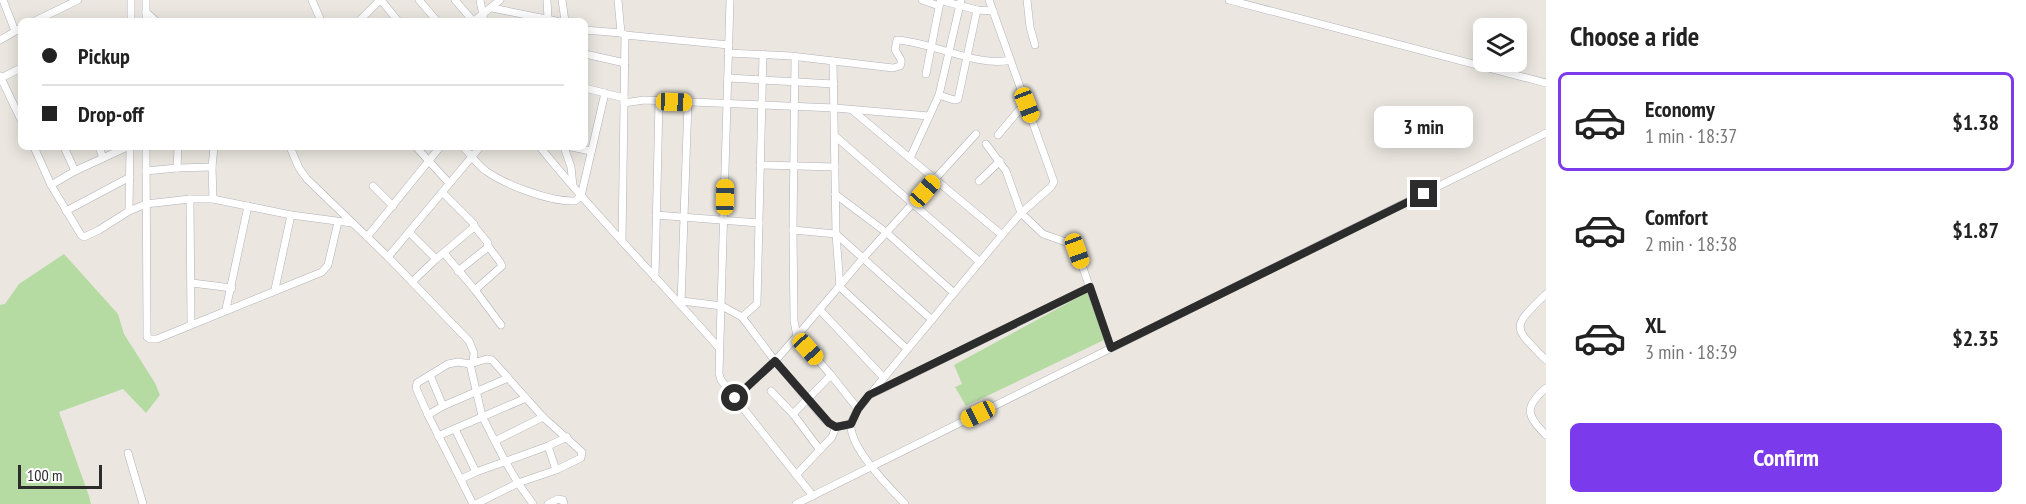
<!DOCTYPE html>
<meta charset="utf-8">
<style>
body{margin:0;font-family:"PT Sans Narrow",sans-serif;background:#f6f6f6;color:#222;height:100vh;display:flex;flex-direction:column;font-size:22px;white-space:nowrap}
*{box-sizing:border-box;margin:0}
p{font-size:20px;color:#767676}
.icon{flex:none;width:33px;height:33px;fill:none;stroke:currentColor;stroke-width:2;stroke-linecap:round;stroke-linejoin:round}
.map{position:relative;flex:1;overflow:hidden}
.details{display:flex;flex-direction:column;background:#fff;width:480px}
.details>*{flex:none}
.hud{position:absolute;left:18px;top:18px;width:570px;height:132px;border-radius:9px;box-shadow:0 3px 15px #0003;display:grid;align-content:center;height:132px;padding:0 24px;background:#fff}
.controls{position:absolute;left:1473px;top:18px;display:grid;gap:12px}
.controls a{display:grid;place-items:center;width:54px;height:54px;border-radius:9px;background:#fff;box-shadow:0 3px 15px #0003;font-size:30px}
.scale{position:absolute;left:18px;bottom:15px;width:84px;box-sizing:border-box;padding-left:6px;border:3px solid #2c2c2c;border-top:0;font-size:16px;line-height:21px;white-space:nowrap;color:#2c2c2c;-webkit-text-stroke:4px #fff;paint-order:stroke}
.end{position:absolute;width:27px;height:27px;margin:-14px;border:8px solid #2c2c2c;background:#fff;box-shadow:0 0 0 3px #fff}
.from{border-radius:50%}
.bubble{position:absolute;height:42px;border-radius:9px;background:#fff;box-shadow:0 3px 15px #0003;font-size:20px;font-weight:700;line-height:42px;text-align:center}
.car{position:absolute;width:18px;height:36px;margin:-18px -9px;border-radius:8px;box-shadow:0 0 4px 2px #0007;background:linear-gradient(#f5c518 24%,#345 0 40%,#f5c518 0 76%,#345 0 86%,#f5c518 0)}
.hud b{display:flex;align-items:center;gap:21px;height:57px;font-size:22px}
.hud b+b{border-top:2px solid #e0e0e0}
.hud i{width:15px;height:15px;background:#222}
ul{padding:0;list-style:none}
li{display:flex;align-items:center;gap:18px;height:99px;margin:0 12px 9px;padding:0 12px;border:3px solid transparent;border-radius:9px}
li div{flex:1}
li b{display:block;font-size:22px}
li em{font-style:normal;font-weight:700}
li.active{border-color:#7c3aed}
li>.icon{width:54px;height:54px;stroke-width:1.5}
h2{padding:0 24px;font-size:27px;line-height:72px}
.cta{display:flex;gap:12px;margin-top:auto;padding:12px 24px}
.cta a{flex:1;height:69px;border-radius:9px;background:#7c3aed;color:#fff;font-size:24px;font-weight:700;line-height:69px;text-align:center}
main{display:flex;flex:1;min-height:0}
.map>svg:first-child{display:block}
.green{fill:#b5dba3}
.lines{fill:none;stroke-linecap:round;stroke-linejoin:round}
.minor-casing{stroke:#b0b1ba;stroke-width:8}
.minor{stroke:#fff;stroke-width:7}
.route{stroke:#2c2c2c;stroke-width:8}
</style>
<main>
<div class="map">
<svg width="1546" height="504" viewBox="0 0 1546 504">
<rect width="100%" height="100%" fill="#ebe7e0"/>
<!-- green -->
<g class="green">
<path d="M64 254 118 314 124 334 155 383 160 395 146 413 123 389 59 412 89 496 91 504H0V305L5 304 19 284Z"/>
<path d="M1088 292 1104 340 966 406 955 387 962 384 954 365Z"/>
</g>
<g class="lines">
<defs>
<g id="minor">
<path d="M3 0 15 31"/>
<path d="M312 0 321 21"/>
<path d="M381 0 398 21"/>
<path d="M419 0 437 21"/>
<path d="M455 0 473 21"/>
<path d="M480 0 484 21"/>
<path d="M547 0 548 19"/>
<path d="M562 0 565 21"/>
<path d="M618 0 621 33"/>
<path d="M730 0 719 374 721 380 735 398 813 496"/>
<path d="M922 0 939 6"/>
<path d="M1027 0 1030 27 1035 45"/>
<path d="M1229 0 1546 83"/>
<path d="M492 8 556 21"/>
<path d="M146 12 156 21"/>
<path d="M35 21 78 0"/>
<path d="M131 21V0"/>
<path d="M146 21V0"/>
<path d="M359 21 380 0"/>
<path d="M474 21 500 0"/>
<path d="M585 30 621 33 625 35 622 241"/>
<path d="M625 35 729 45"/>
<path d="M0 40 21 28"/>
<path d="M728 53 791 56 893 68 900 66C904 59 897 56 895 49L897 40C931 42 980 68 1010 60"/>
<path d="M585 54 625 63"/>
<path d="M795 57 793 230 794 321 797 336 831 375 858 409"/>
<path d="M833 61 836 234 840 287 907 349"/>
<path d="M926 74 940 2 943 1 977 10"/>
<path d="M0 76 21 120"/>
<path d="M1 78 21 68"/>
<path d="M728 78 834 84"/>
<path d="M585 88 624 98"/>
<path d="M939 95 954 100 958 99 977 10 993 11"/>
<path d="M624 103 644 100 835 108 929 116"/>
<path d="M852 110 1002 235"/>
<path d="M998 135 1019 110 1027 105"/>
<path d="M835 136 980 262"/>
<path d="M986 144 1006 171 1021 213 1043 234 1066 242 1077 251 1111 348"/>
<path d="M34 147 51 185 81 235 84 237 99 230 129 211 146 204 190 199H213L291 215 352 223"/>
<path d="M64 147 75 171"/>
<path d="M99 147 103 158"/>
<path d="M146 147 147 330V337L150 339H157L322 272 328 265 338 222"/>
<path d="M290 147 299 168 307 179 388 257 469 341 474 353 473 363"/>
<path d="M416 147 449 183"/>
<path d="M463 147C471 154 477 165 486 171 506 185 550 202 575 201L581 196 605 93"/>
<path d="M540 147C596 217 660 280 719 348"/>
<path d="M564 147 571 167 573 186"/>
<path d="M571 147 591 151"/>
<path d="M910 158 939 95 961 0"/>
<path d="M760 165 835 167"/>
<path d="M177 168 178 147"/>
<path d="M146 171 177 168 212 167"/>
<path d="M979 181 1000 161"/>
<path d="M51 185 75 171 127 147"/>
<path d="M373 186 393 206"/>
<path d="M835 194 887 233 954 293"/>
<path d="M190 199 191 324"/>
<path d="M213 199 212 167 214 147"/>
<path d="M66 211 130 177"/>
<path d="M129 211 130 147"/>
<path d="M656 215 759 223"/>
<path d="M793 230 836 234 932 320"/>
<path d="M409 232 436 259"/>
<path d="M367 237 440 147"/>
<path d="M444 253 475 290 501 325"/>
<path d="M388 257 480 147"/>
<path d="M458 271 487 248 488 243 474 226"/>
<path d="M655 278 659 101"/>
<path d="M412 282 436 259 474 227V224L442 192"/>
<path d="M192 283 232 288"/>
<path d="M275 289 291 215"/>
<path d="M475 290 502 266 500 262 488 246"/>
<path d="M1546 294C1511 328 1512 326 1546 360"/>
<path d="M682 301 722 306 742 317 757 304 763 54"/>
<path d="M681 304 688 102"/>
<path d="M226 309 248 206"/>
<path d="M820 310 884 378"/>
<path d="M742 317 775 361 825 420 836 427 851 424"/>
<path d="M470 364 482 416 505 461 518 483 533 504"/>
<path d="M430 375 443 406"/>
<path d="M1546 388C1524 407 1526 415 1546 435"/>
<path d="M771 391 793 414"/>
<path d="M872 394 1090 287"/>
<path d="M735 398 775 361 797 336 864 257 976 134"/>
<path d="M428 415 443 406 508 378"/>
<path d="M455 429 476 472 548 446 567 437"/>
<path d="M438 436 526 398"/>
<path d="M548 446 556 470"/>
<path d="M820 450 793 414 831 375"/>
<path d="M128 453 143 504"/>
<path d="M796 475 832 437 836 427"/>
<path d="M461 479 476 472"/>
<path d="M473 504 428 415 416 388 417 383 448 364 458 362 470 364 487 359 492 360 543 417 495 441"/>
<path d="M476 504 518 483 556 470 581 458 582 452 543 417"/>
<path d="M548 504 558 499 563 500 564 504"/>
<path d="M796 504 1546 133"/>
<path d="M905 504C889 487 852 450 851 427 851 420 855 415 858 409L1002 235 1021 213 1051 187 1054 182 989 0"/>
</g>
</defs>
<!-- minor casing -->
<use href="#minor" class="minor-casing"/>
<!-- minor -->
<use href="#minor" class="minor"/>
</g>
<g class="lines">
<!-- route -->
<path class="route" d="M735 398 775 361 829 423 836 427 851 424 858 409 869 395 1090 287 1111 348 1424 194"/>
</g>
</svg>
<div class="controls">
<a><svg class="icon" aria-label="layers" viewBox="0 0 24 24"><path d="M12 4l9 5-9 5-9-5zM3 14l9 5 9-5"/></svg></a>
</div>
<div class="scale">100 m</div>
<i class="end from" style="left:735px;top:398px"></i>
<i class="end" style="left:1424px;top:194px"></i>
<div class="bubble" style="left:1374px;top:106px;width:99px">3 min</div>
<i class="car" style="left:674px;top:102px;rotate:92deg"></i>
<i class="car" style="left:1027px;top:105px;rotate:159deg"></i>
<i class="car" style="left:925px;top:191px;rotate:41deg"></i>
<i class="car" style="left:725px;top:197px;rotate:1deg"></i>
<i class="car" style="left:1077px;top:251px;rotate:160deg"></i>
<i class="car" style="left:808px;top:349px;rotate:138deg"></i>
<i class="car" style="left:978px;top:414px;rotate:244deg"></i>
<div class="hud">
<b><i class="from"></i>Pickup</b>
<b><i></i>Drop-off</b>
</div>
</div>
<section class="details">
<h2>Choose a ride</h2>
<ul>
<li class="active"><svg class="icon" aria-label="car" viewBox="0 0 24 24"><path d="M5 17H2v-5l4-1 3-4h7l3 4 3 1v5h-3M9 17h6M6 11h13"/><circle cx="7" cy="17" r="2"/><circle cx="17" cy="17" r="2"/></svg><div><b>Economy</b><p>1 min · 18:37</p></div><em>$1.38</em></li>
<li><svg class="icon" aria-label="car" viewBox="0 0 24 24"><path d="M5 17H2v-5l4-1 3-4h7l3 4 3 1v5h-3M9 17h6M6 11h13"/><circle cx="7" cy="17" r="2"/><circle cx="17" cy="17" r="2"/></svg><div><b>Comfort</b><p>2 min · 18:38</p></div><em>$1.87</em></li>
<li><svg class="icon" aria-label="car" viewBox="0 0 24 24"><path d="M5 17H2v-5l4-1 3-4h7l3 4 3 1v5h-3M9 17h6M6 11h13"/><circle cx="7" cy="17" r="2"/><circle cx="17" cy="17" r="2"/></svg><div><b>XL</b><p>3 min · 18:39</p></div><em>$2.35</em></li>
</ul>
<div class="cta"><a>Confirm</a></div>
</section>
</main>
